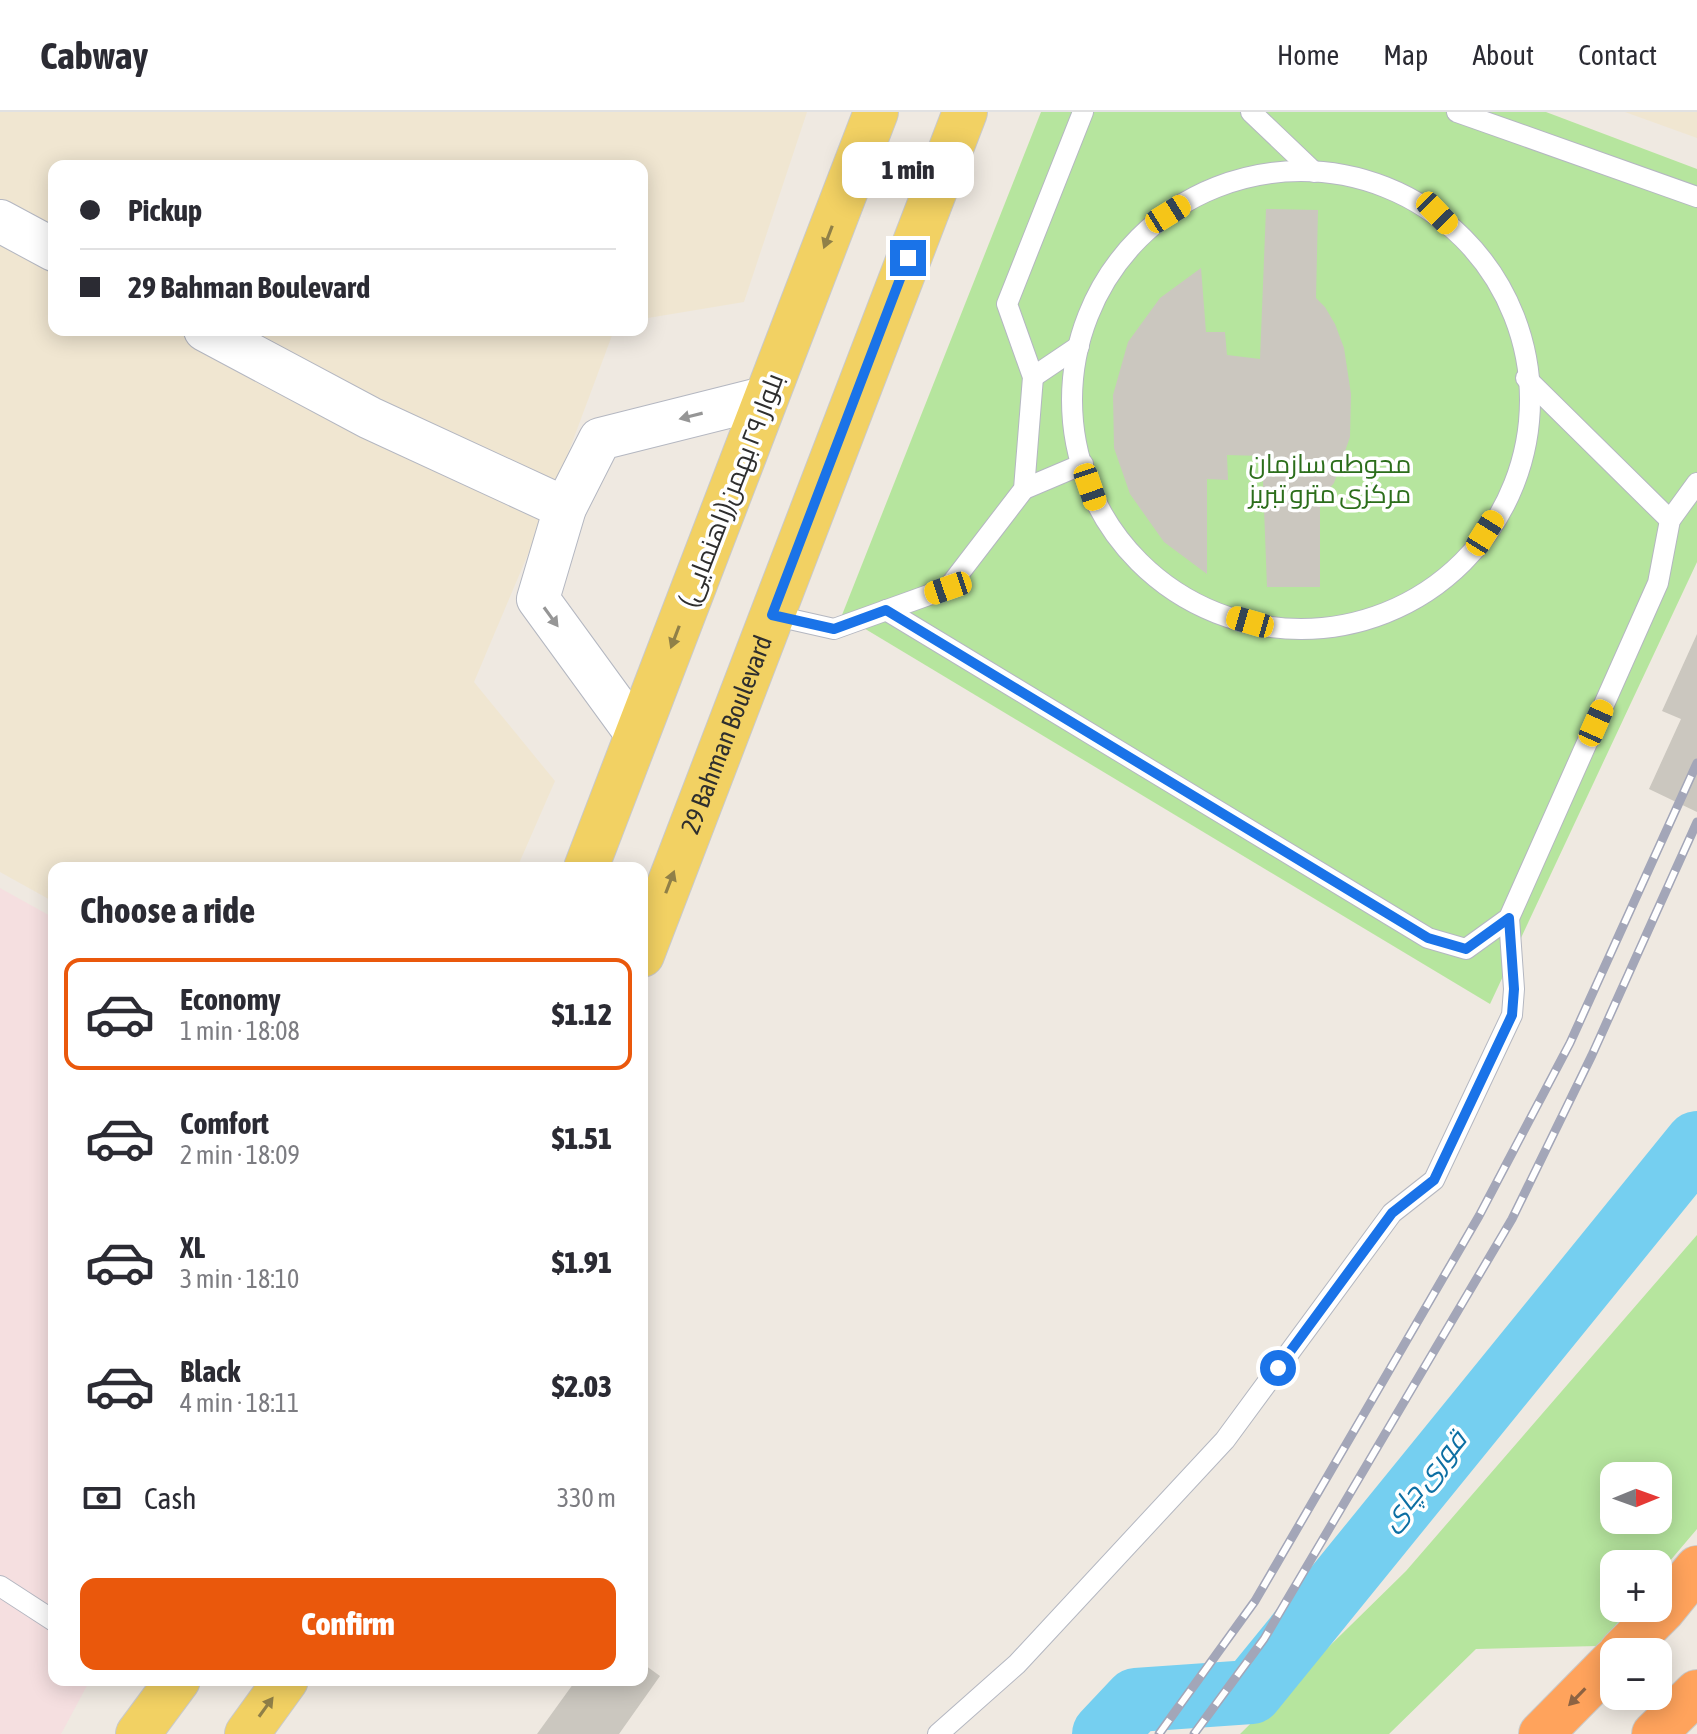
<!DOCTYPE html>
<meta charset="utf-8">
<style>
body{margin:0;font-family:"Asap Condensed",Cairo,sans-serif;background:#f2f2f3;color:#2b2b33;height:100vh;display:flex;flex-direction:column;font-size:30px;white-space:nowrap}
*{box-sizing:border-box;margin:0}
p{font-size:26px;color:#7c7c81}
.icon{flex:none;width:44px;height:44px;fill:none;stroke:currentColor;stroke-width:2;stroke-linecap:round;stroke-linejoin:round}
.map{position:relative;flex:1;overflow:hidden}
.drawer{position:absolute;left:48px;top:750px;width:600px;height:824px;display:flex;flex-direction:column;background:#fff;border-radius:16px;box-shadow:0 4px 20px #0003}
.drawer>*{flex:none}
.hud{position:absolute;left:48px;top:48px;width:600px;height:176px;border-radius:16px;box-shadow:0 4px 20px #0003;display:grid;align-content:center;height:176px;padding:0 32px;background:#fff}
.needle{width:52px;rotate:89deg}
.buttons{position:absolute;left:1600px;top:1350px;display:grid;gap:16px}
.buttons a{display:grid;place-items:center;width:72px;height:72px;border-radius:16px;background:#fff;box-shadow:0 4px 20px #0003;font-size:40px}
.end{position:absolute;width:36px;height:36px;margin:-18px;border:10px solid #1a73e8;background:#fff;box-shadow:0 0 0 4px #fff}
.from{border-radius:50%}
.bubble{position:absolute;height:56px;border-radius:16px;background:#fff;box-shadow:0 4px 20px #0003;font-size:26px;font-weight:800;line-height:56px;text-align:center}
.car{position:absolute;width:24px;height:48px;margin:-24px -12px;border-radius:10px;box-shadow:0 0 6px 2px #0007;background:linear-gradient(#f5c518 24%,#345 0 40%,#f5c518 0 76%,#345 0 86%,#f5c518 0)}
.hud b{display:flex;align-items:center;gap:28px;height:76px;font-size:30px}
.hud b+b{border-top:2px solid #e1e1e2}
.hud i{width:20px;height:20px;background:#2b2b33}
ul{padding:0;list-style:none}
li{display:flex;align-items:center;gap:24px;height:112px;margin:0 16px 12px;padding:0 16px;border:4px solid transparent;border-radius:16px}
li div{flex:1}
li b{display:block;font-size:30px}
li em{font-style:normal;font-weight:800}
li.active{border-color:#ea580c}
li>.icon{width:72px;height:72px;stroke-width:1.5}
h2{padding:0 32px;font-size:36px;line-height:96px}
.pay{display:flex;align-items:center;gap:20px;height:88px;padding:0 32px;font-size:30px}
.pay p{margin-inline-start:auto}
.cta{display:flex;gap:16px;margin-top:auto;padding:16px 32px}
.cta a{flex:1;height:92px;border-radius:16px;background:#ea580c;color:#fff;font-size:32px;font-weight:800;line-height:92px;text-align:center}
header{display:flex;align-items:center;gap:48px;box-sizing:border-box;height:112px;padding:0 40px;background:#fff;border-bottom:2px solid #e1e1e2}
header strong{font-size:38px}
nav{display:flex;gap:44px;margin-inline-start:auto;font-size:28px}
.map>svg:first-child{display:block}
.education{fill:#f0e6d1}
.medical{fill:#f5dfe0}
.green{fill:#b6e59e;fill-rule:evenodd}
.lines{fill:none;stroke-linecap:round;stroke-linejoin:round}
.river{stroke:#75cff0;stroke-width:64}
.building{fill:#cbc7bf}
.lane-casing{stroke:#b4b7c1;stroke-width:22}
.street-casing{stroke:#b4b7c1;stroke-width:44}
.primary-casing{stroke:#c9c9c9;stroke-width:46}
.highway-casing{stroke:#c9c9c9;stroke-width:46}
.lane{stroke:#fff;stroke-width:20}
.street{stroke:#fff;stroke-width:42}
.primary{stroke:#f2d163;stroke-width:44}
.highway{stroke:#ffa35c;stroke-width:44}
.rail-casing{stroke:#a3a6b8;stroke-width:9}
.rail{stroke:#fff;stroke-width:6;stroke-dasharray:18;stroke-linecap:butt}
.oneway{fill:#908048}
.oneway2{fill:#969696}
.oneway3{fill:#8c6343}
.route{stroke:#1a73e8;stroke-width:10}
.labels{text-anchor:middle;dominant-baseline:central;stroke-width:7;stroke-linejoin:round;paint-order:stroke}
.park-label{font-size:26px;fill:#2c6e1b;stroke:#fff}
.street-label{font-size:26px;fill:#2e2e2e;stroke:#fff}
.water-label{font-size:28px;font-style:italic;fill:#0d6fa3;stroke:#fff}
</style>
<header>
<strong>Cabway</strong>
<nav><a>Home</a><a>Map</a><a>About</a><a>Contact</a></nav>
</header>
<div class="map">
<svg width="1697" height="1622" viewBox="0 0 1697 1622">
<rect width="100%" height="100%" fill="#efe9e1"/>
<!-- education -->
<g class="education">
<path d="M0 0H807L744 190 642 207V54H54V218H614L550 390 474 570 555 669 517 756H54V790L0 760Z"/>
<path d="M1625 0H1697V26Z"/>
</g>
<!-- medical -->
<path class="medical" d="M0 776 54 806V1568H90L61 1622H0Z"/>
<!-- green -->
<g class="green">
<path d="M1041 0H1546L1697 57V450L1490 892 842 503Z"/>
<path d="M1697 1123V1417L1658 1463V1452H1614V1496H1630L1598 1534 1476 1537 1389 1622H1240L1406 1459ZM1614 1364H1658V1408H1614Z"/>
</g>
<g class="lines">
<!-- river -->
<path class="river" d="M1104 1622 1136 1588 1251 1580 1697 1031"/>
</g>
<!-- building -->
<g class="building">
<path d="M1266 97 1318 98 1316 186 1325 195 1335 212 1344 236 1351 282 1350 325 1334 371 1320 388V475H1267L1262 344 1227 343 1228 368 1207 367V462L1164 430 1130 382 1114 336 1113 283 1128 230 1160 186 1201 156 1206 220H1225L1227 243 1260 247Z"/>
<path d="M1697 522V700L1649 677 1681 607 1662 599Z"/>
<path d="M642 1551 660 1564 619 1622H537L576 1568H642Z"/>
</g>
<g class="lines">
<defs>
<g id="lane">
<path d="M1251 0 1314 60"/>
<path d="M1457 0 1697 85"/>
<circle cx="1301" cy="288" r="229"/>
<path d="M1033 265 1079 234"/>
<path d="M1526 266 1670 408"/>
<path d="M1024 377 1083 352"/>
<path d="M886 498 1428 826 1466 837 1509 806 1658 471 1670 408 1697 371"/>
<path d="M772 503 834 517 948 476 1024 377 1033 265 1007 192 1083 0"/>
<path d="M0 1474 54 1509"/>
<path d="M938 1622 1017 1552 1225 1328 1392 1101 1434 1068 1512 903 1514 877 1509 806"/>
</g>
<g id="street">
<path d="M0 109 54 138"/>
<path d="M205 218 370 306 565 396"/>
<path d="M637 623 538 487 565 396 600 327 767 285"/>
</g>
<g id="primary">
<path d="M586 756 876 0"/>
<path id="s1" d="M642 843 965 0"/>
<path d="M138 1622 178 1568"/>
<path d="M247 1622 286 1568"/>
</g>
<g id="highway">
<path d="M1621 1540 1663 1498 1697 1456"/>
<path d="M1541 1622 1614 1548"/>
<path d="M1654 1622 1697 1580"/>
</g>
</defs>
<!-- lane casing -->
<use href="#lane" class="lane-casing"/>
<!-- street casing -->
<use href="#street" class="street-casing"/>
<!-- primary casing -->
<use href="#primary" class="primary-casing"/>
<!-- highway casing -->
<use href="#highway" class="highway-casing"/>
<!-- lane -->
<use href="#lane" class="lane"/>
<!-- street -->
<use href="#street" class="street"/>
<!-- primary -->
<use href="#primary" class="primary"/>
<!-- highway -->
<use href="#highway" class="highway"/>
<defs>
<g id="rail">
<path d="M1159 1622 1255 1489 1479 1104 1570 931 1697 651"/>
<path d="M1194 1622 1264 1527 1512 1107 1592 943 1697 710"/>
</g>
</defs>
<!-- rail casing -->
<use href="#rail" class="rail-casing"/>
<!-- rail -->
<use href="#rail" class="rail"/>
</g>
<!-- one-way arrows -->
<defs><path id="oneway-solid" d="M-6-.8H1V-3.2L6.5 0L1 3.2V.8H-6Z" transform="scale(2)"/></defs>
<g class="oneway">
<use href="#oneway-solid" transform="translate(828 125) rotate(111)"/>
<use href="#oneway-solid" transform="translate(675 525) rotate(111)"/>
<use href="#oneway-solid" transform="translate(670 770) rotate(-69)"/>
<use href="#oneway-solid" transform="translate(266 1595) rotate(-54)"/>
</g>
<g class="oneway2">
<use href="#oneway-solid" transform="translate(691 304) rotate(166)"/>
<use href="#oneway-solid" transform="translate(551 505) rotate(54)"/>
</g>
<use class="oneway3" href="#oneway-solid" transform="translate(1577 1585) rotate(134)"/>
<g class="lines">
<!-- route -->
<path class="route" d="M908 146 772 503 834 517 886 498 1428 826 1466 837 1509 806 1514 877 1512 903 1434 1068 1392 1101 1278 1256"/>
</g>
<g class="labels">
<!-- park labels -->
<g class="park-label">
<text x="1330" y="352">محوطه سازمان<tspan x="1330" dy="30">مرکزی مترو تبریز</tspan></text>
</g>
<!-- street labels -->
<g class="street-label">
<text transform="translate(731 378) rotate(-69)">بلوار ٢٩ بهمن(راهنمایی)</text>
<text stroke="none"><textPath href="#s1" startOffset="236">29 Bahman Boulevard</textPath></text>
</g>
<!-- water labels -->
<g class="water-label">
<text transform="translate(1423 1368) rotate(-51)">قوری چای</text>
</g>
</g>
</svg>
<div class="buttons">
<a><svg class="needle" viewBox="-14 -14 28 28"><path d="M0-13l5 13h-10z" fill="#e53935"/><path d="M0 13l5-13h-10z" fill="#7c7c81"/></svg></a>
<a>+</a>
<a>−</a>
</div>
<i class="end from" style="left:1278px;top:1256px"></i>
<i class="end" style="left:908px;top:146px"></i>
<div class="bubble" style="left:842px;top:30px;width:132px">1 min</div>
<i class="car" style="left:1437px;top:101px;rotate:136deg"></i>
<i class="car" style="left:1168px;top:102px;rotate:58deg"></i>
<i class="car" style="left:1090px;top:375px;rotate:161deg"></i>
<i class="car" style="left:1485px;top:421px;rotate:32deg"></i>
<i class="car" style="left:948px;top:476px;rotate:251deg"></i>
<i class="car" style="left:1250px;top:510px;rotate:286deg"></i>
<i class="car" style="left:1596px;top:611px;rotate:24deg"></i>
<div class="hud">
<b><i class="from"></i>Pickup</b>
<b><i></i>29 Bahman Boulevard</b>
</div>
<section class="drawer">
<h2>Choose a ride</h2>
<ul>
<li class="active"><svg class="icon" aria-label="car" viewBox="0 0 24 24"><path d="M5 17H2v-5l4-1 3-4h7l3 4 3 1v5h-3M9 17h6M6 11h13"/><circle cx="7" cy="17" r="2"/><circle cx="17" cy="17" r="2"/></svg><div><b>Economy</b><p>1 min · 18:08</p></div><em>$1.12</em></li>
<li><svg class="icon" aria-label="car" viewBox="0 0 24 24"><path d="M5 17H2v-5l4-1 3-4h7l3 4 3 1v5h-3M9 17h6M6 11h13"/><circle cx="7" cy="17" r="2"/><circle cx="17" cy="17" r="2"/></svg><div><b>Comfort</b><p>2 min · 18:09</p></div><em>$1.51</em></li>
<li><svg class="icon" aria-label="car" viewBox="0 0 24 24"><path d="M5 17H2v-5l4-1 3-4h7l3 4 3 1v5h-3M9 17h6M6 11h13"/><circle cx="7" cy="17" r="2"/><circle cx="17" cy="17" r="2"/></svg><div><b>XL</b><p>3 min · 18:10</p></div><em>$1.91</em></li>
<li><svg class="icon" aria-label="car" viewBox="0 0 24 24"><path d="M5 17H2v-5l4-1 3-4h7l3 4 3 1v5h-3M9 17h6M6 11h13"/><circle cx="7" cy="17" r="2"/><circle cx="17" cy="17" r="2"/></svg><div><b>Black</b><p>4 min · 18:11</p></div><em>$2.03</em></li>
</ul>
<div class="pay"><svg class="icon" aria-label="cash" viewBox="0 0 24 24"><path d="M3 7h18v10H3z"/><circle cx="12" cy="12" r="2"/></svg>Cash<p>330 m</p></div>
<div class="cta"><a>Confirm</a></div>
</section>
</div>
